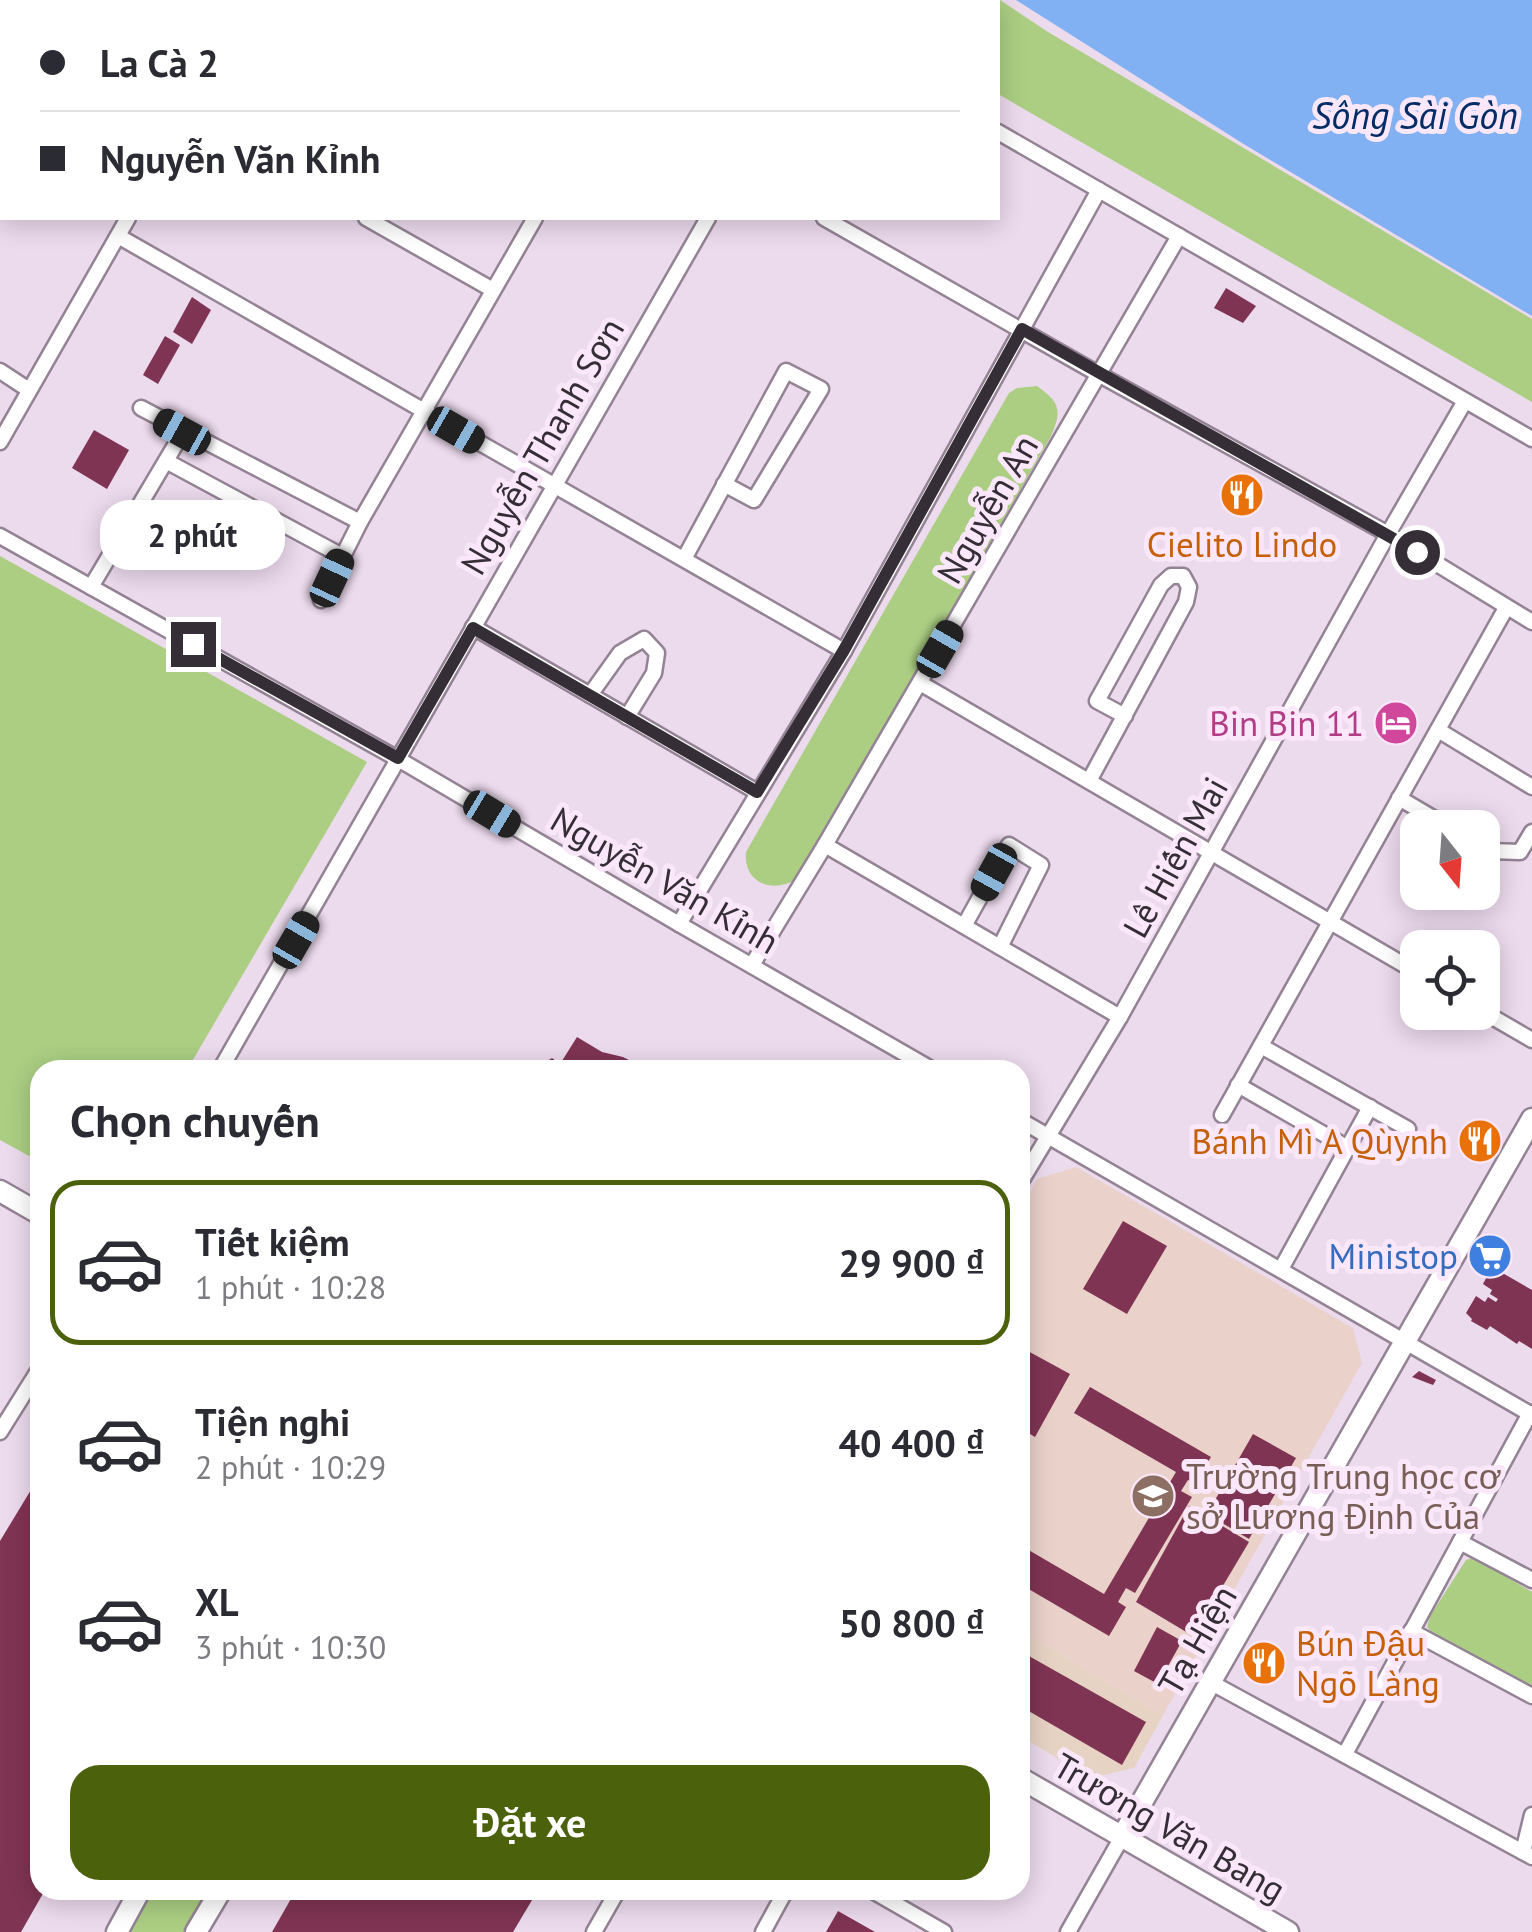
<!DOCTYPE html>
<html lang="vi">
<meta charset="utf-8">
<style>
body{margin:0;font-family:"PT Sans",sans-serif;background:#f7f7f7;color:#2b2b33;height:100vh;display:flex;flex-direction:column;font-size:38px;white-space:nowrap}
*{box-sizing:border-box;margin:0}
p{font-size:32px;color:#7c7c81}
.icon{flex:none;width:55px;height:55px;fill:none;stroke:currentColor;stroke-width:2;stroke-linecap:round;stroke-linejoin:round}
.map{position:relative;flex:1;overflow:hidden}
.panel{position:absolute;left:30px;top:1060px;width:1000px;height:840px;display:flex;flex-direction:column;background:#fff;border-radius:30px;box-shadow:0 5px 25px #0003}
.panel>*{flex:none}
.banner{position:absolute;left:0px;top:0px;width:1000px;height:220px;box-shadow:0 5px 25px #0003;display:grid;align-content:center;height:220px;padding:0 40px;background:#fff}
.needle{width:65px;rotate:163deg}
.buttons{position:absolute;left:1400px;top:810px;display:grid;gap:20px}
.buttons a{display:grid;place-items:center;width:100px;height:100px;border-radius:20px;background:#fff;box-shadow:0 5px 25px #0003;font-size:50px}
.end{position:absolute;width:45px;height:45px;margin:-22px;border:12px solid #352e36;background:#fff;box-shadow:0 0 0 5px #fff}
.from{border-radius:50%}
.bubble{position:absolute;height:70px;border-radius:30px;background:#fff;box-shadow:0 5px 25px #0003;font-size:32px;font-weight:800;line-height:70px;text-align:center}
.car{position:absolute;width:30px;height:60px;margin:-30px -15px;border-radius:12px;box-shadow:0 0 8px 2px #0007;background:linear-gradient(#222 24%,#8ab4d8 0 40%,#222 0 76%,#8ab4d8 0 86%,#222 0)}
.banner b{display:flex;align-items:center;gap:35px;height:95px;font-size:38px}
.banner b+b{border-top:2px solid #e1e1e2}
.banner i{width:25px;height:25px;background:#2b2b33}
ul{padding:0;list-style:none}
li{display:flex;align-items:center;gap:30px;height:165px;margin:0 20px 15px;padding:0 20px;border:5px solid transparent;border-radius:30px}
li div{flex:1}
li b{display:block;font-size:38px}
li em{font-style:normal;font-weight:800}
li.on{border-color:#4b610b}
li>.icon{width:90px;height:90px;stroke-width:1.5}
h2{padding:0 40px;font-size:45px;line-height:120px}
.action{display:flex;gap:20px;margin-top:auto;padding:20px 40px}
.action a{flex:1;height:115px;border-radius:30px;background:#4b610b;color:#fff;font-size:40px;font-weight:800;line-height:115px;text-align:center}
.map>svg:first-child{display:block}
.commercial{fill:#e7d3c4}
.education{fill:#ead1ca}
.green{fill:#abce83}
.water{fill:#81b0f3}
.building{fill:#7f3453}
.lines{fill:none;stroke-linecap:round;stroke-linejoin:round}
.street-casing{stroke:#948394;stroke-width:19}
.secondary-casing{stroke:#948394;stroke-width:25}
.street{stroke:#fff;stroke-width:14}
.secondary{stroke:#fff;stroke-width:20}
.route{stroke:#352e36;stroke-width:12}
.labels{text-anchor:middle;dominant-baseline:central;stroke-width:10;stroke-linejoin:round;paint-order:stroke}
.street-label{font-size:35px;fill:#352e36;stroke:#fae7fa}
.food-label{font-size:35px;fill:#c56008;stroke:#fae7fa}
.hotel-label{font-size:35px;fill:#b23c85;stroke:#fae7fa;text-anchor:end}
.shop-label{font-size:35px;fill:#366cbe;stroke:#fae7fa;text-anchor:end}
.education-label{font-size:35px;fill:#785e54;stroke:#fae7fa;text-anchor:start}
.water-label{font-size:38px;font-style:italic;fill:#002c66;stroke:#fae7fa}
</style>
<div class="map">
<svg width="1532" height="1932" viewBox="0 0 1532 1932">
<rect width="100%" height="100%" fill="#ecdaed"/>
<!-- commercial -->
<path class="commercial" d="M1020 1629 1163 1715 1134 1768 1091 1778 1020 1736Z"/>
<!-- education -->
<path class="education" d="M1076 1167 1353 1328 1362 1363 1163 1715 1020 1629V1212L1037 1179Z"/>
<!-- green -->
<g class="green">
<path d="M832 0H1000L1048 32 1532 319V402L998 94V2H836Z"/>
<path d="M1037 386C1061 403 1062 411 1050 438L797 879C772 894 743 883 746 852L1009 393 1017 388Z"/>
<path d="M0 556 367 762 187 1070H40V1162L0 1140Z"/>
<path d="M1474 1557 1532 1592V1691L1432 1633 1427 1627 1430 1616 1466 1560Z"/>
<path d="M153 1890H208L184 1932H129Z"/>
</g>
<!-- water -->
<path class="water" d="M1016 0H1532V316L1242 143Z"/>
<!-- building -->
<g class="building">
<path d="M1226 288 1256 306 1243 323 1214 308Z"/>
<path d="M192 297 211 310 192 344 173 332Z"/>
<path d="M165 336 180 345 158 384 143 375Z"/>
<path d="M94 430 129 450 107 489 72 468Z"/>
<path d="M220 510 235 518 214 558 199 550Z"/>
<path d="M577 1037 602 1052 623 1057 648 1070H533L552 1058 560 1064Z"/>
<path d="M1123 1221 1167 1246 1127 1314 1083 1289Z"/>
<path d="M1492 1267 1532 1290V1349L1519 1341 1517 1344 1490 1326 1487 1330 1471 1321 1472 1319 1466 1313 1476 1296 1485 1302 1488 1297 1496 1302 1498 1299 1490 1294 1492 1290 1483 1284Z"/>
<path d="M1026 1350 1070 1374 1035 1437 1020 1428V1360Z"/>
<path d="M1419 1371 1436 1380 1433 1385 1412 1377Z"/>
<path d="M1090 1387 1211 1457 1195 1483 1188 1480 1181 1491 1192 1497 1135 1593 1126 1588 1118 1602 1126 1607 1109 1636 1020 1584V1545L1104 1594 1176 1472 1074 1413Z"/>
<path d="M1253 1434 1296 1458 1249 1539 1207 1514Z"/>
<path d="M40 1475V1890H45L21 1932H0V1541Z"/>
<path d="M1189 1506 1249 1542 1193 1636 1136 1602Z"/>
<path d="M1157 1627 1182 1641 1158 1684 1134 1671Z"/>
<path d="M1020 1651 1146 1722 1122 1765 1020 1706Z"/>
<path d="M296 1890H538L513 1932H272Z"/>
<path d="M838 1911 875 1932H826Z"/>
</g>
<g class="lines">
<defs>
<g id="street">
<path d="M98 0 101 2"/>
<path d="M449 0 453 2"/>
<path d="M772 0 776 2"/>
<path d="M73 2 77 0"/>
<path d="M251 2 252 0"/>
<path d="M0 51 2 49"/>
<path d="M0 93 2 97"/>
<path d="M998 132 1532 439"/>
<path d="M0 156 2 152"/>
<path d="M366 218 493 290"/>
<path d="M824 218 1100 375 1388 534 1532 622"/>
<path d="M118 236 844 651"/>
<path d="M0 371 29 390"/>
<path d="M141 408 360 522"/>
<path d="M0 442 128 218"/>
<path d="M166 461 342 556"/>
<path d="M0 536 398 759 679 924 933 1070"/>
<path d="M684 559 786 371 821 389 754 500 724 484"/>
<path d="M91 587 183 432"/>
<path d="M321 600 360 522 535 218"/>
<path d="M473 627 757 792"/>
<path d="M920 683 1418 973"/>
<path d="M590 695 620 653 644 639 657 653 654 673 627 717"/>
<path d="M1438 730 1532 787"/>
<path d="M1089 781 1186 602 1189 587 1183 576H1171L1161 585 1097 701 1125 716"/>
<path d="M1399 798 1450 828"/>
<path d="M825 845 1120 1017"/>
<path d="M1482 847 1490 851 1520 852 1532 832"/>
<path d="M679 924 844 651 1099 190"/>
<path d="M964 926 1009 845 1041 865 1000 947"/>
<path d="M752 965 825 845 1179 236"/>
<path d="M1482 1011 1532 1040"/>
<path d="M1261 1046 1408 1129"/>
<path d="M220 1070C385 787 543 501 708 218"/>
<path d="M1238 1085 1348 1148"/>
<path d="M1222 1115 1506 608"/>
<path d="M1020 1120 1532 1415"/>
<path d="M1020 1183 1120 1017 1388 534 1465 401"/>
<path d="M1281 1269 1370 1107"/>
<path d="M0 1432 40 1368"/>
<path d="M1460 1542 1532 1580"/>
<path d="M1411 1631 1532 1696"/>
<path d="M1210 1682 1532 1857"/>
<path d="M1345 1754 1530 1413"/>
<path d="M1523 1852 1532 1815"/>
<path d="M871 1890 944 1932"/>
<path d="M594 1932 618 1890"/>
<path d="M763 1932 786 1890"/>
<path d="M1068 1932 1122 1837"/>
</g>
<g id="secondary">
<path d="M0 1191 40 1214"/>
<path d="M1020 1778 1288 1932"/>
<path d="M1122 1837 1532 1119"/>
<path d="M117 1932 140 1890"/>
<path d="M196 1932 221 1890"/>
</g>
</defs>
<!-- street casing -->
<use href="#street" class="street-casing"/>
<!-- secondary casing -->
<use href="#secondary" class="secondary-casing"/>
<!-- street -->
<use href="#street" class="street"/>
<!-- secondary -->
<use href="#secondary" class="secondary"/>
</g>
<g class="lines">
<!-- route -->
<path class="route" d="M193 644 398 758 473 628 757 792 844 650 1022 329 1417 552"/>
</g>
<!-- icons -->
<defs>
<symbol id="restaurant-disc" viewBox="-11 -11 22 22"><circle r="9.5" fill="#e8710a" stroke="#fae7fa"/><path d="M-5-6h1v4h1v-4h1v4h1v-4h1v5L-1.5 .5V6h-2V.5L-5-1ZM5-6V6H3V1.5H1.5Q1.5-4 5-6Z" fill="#fff"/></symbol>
<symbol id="hotel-disc" viewBox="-11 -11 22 22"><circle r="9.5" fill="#d1479c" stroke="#fae7fa"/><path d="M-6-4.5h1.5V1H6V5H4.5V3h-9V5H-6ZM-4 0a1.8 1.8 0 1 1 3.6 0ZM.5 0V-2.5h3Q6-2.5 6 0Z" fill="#fff"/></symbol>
<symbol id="supermarket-disc" viewBox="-11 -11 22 22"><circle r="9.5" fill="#3f7fe0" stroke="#fae7fa"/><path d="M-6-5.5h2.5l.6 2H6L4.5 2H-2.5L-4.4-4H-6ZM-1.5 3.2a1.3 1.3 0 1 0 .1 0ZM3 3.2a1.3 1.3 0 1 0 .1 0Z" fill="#fff"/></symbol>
<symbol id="school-disc" viewBox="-11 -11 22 22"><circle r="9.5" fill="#8d6e63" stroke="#fae7fa"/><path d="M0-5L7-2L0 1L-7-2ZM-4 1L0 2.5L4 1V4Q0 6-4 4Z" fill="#fff"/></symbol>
</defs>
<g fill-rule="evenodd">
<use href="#restaurant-disc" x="1217" y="470" width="50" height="50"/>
<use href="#hotel-disc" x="1371" y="698" width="50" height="50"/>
<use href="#restaurant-disc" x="1455" y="1116" width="50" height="50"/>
<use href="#supermarket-disc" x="1465" y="1231" width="50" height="50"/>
<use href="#school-disc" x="1128" y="1471" width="50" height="50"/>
<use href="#restaurant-disc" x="1239" y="1638" width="50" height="50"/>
</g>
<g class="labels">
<!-- street labels -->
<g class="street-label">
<text transform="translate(542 446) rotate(-60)">Nguyễn Thanh Sơn</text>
<text transform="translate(987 509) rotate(-60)">Nguyễn An</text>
<text transform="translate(1175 857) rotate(-61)">Lê Hiến Mai</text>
<text transform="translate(665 880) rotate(30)">Nguyễn Văn Kỉnh</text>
<text transform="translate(1197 1640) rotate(-60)">Tạ Hiện</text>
<text transform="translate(1170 1827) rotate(30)">Trương Văn Bang</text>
</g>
<!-- food labels -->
<g class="food-label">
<text x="1242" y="544">Cielito Lindo</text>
<text x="1448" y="1141" text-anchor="end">Bánh Mì A Qùynh</text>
<text x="1296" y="1643" text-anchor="start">Bún Đậu<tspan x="1296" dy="40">Ngõ Làng</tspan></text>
</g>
<!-- hotel labels -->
<g class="hotel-label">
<text x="1364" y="723">Bin Bin 11</text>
</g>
<!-- shop labels -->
<g class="shop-label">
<text x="1458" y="1256">Ministop</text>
</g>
<!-- education labels -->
<g class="education-label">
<text x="1186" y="1476">Trường Trung học cơ<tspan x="1186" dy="40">sở Lương Định Của</tspan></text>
</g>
<!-- water labels -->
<g class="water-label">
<text x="1415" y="114">Sông Sài Gòn</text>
</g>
</g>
</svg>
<div class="buttons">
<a><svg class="needle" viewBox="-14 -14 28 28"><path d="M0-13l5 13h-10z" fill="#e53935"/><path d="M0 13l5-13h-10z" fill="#7c7c81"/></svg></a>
<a><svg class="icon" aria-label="locate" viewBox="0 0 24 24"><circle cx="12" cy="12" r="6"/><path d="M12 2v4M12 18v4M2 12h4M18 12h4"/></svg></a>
</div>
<i class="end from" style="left:1417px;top:552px"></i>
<i class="end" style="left:193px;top:644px"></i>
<div class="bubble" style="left:100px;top:500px;width:185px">2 phút</div>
<i class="car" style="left:456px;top:430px;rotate:120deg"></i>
<i class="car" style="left:182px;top:432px;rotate:299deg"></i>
<i class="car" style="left:332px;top:578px;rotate:25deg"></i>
<i class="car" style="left:940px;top:649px;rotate:30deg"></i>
<i class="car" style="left:492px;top:814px;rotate:121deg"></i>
<i class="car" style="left:994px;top:872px;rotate:209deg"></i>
<i class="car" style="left:296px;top:940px;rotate:30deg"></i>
<div class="banner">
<b><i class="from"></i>La Cà 2</b>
<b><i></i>Nguyễn Văn Kỉnh</b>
</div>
<section class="panel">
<h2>Chọn chuyến</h2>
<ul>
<li class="on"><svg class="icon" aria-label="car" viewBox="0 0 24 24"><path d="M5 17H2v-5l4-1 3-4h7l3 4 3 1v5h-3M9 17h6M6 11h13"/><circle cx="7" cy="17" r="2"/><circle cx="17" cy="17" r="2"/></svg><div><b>Tiết kiệm</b><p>1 phút · 10:28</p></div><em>29 900 ₫</em></li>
<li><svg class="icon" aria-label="car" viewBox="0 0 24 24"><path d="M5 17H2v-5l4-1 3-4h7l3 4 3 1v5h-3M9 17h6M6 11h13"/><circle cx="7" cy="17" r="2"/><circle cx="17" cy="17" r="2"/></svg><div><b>Tiện nghi</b><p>2 phút · 10:29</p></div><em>40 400 ₫</em></li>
<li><svg class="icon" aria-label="car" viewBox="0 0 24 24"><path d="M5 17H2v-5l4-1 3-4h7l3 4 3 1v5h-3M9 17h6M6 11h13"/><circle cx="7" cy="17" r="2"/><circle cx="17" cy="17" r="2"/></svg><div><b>XL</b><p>3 phút · 10:30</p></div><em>50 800 ₫</em></li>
</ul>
<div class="action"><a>Đặt xe</a></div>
</section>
</div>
